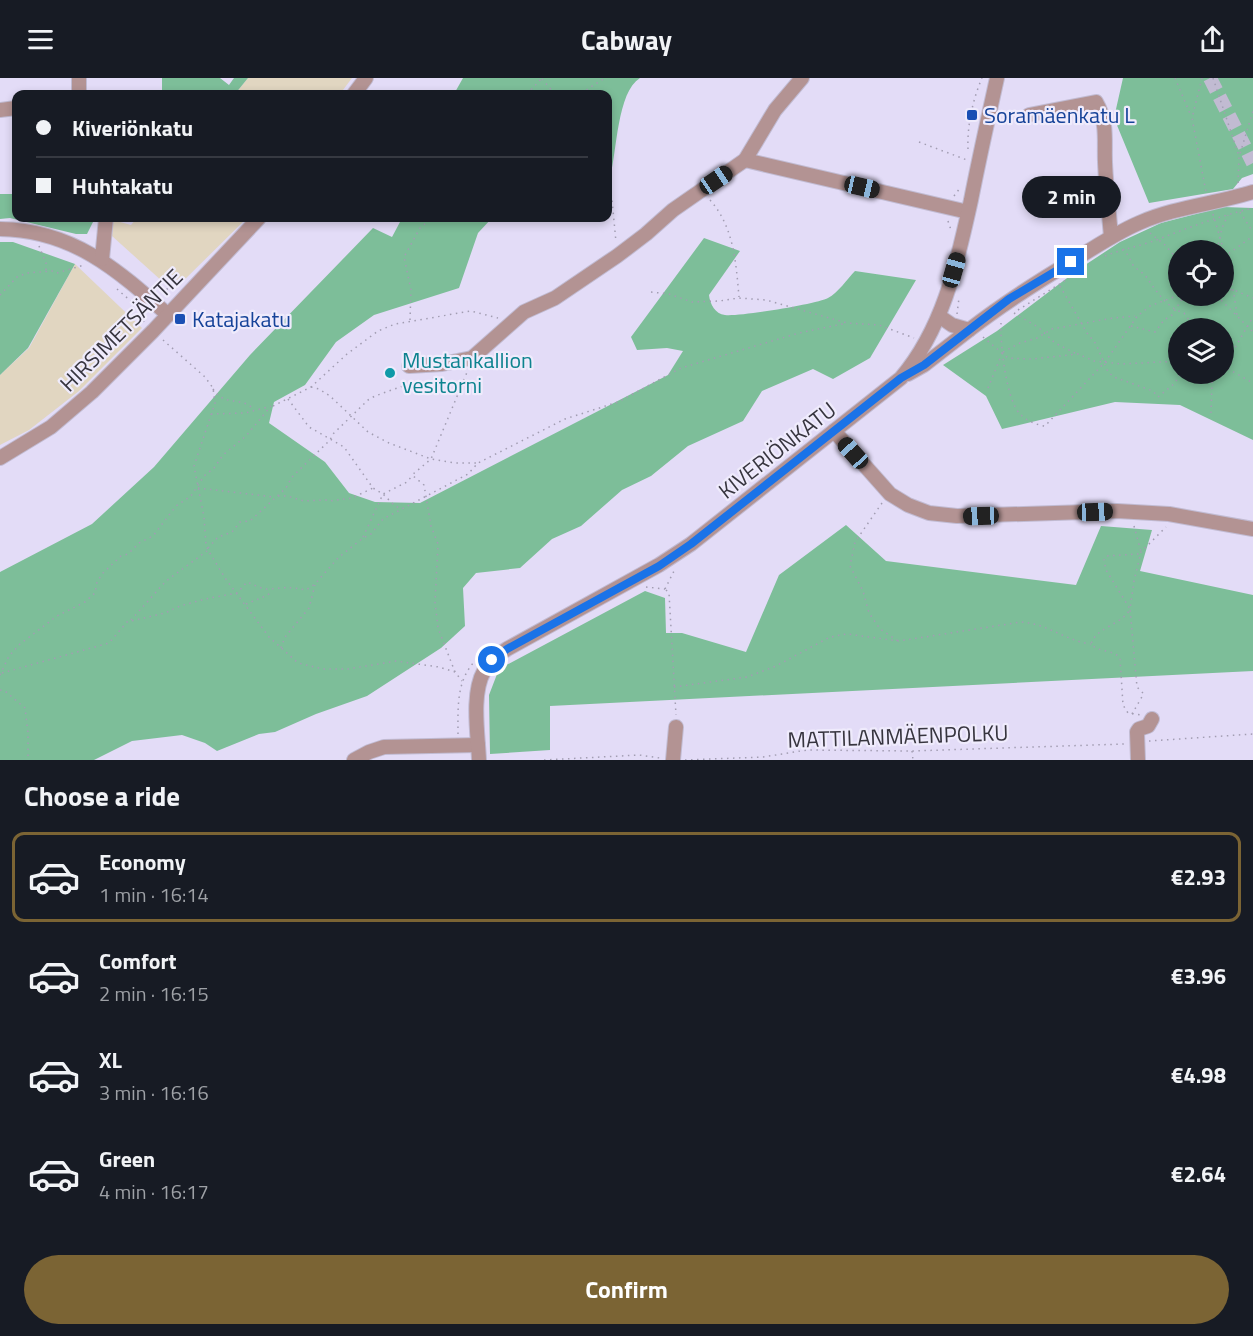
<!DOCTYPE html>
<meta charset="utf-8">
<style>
body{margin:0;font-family:"Titillium Web",sans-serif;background:#242831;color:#f1f3f6;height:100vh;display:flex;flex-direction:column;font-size:22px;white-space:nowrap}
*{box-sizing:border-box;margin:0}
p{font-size:20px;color:#9ea1a6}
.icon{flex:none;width:33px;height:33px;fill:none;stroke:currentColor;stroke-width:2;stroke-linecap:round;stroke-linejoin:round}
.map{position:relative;height:682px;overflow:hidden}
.drawer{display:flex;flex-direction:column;background:#171b24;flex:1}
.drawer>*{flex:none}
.top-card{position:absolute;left:12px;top:12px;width:600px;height:132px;border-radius:12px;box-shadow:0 3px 9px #0003;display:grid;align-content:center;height:132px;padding:0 24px;background:#171b24}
.controls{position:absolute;left:1168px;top:162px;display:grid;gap:12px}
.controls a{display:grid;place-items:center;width:66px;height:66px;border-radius:50%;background:#171b24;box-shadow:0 3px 9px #0003;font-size:30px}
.end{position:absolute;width:27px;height:27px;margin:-14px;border:8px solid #1a73e8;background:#fff;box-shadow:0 0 0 3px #fff}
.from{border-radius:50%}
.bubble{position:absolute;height:42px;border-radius:21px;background:#171b24;box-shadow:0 3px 9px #0003;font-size:20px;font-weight:700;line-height:42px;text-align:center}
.car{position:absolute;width:18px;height:36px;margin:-18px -9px;border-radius:8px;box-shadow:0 0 4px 2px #0007;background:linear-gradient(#222 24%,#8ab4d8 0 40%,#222 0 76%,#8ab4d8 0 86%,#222 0)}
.top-card b{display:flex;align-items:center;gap:21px;height:57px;font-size:22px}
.top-card b+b{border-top:2px solid #363941}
.top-card i{width:15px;height:15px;background:#f1f3f6}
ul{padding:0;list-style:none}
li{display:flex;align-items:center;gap:18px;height:90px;margin:0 12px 9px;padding:0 12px;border:3px solid transparent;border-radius:12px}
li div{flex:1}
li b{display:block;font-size:22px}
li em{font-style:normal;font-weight:700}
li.selected{border-color:#7b6434}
li>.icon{width:54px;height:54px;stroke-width:1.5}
h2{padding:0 24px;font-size:27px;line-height:72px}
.cta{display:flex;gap:12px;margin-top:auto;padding:12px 24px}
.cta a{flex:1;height:69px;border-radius:36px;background:#7b6434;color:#fff;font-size:24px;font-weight:700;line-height:69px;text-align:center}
header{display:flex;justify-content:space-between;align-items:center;height:78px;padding:0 24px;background:#171b24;font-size:27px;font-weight:700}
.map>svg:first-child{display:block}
.industrial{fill:#e1d6c1}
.forest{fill:#7dbe99;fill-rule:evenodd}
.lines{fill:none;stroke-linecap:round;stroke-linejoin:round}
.minor-tunnel{stroke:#c1bbd2;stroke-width:14;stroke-dasharray:14 7;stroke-linecap:butt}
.minor-casing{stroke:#c1bbd2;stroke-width:16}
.path{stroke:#a29db2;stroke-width:1.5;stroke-dasharray:1.5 4.5;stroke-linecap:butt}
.minor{stroke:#b39393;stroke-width:14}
.route{stroke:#1a73e8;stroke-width:8}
.transit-dot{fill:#1a4fb4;stroke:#efebfc;stroke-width:2}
.culture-dot{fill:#0f9aa8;stroke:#efebfc;stroke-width:2}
.labels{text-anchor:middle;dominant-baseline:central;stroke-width:4.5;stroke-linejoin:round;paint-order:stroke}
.transit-label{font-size:22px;fill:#164399;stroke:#efebfc;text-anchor:start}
.street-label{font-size:22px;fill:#37353f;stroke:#efebfc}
.culture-label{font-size:22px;fill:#0d838f;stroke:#efebfc;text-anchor:start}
</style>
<header><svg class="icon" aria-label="menu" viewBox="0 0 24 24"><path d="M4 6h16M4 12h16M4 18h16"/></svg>Cabway<svg class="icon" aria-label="share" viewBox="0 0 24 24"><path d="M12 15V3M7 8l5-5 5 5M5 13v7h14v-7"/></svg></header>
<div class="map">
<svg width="1253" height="682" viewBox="0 0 1253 682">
<rect width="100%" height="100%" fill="#e3dcf7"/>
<!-- industrial -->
<g class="industrial">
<path d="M248 0H352L340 16H235Z"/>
<path d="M137 140H247L173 213 112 158 113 142 131 147Z"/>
<path d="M75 186 142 250 79 313 29 352 0 367V297L29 270Z"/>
</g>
<!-- forest -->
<g class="forest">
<path d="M162 0H220L229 7 234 0H248L235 16H162Z"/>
<path d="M463 0H640C617 14 617 74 610 99H608V16H454Z"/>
<path d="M1123 0H1253V96L1242 100 1233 111 1149 125 1114 40Z"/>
<path d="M0 116H16V140H95L87 156H76L10 140 0 141Z"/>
<path d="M1223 129 1253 130V362L1180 327 1115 324 1002 351 986 318 943 287 997 253 1079 191 1120 164 1161 145ZM1179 172H1224V218H1179ZM1179 250H1224V296H1179Z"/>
<path d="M396 140H492L478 155 459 210 374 237 336 264 305 307 274 324 269 345 325 384 349 415 375 424 420 425 668 297 683 273 667 270 637 272 631 259 704 160 740 173 709 217C710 226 715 236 725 237 738 239 817 226 828 220 838 215 847 201 855 193L916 202 870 280 833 301 813 291 762 313 743 343 688 368 651 398 622 412 581 448 552 461 520 490 476 495 463 510 465 548 441 570 367 618 316 636 275 654 259 656 217 673 205 665 182 657 132 663 94 682H0V494L92 446 154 389 250 277 373 150 392 159 400 144Z"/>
<path d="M0 164H13L75 186 28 270 0 297Z"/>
<path d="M846 447 886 483 1076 507 1101 448 1152 452 1140 493 1253 517V593L550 628V672L490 676 489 617 499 591 645 513 665 520 666 555H682L746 574 779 497Z"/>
</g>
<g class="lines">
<!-- minor-tunnel -->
<path class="minor-tunnel" d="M1210 0 1253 85"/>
<defs>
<g id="minor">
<path d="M79 0V16"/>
<path d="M354 16 366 0"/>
<path d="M0 32 16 30"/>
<path d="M1029 37 1096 24C1108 45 1104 62 1105 84 1106 109 1109 134 1111 159"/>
<path d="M745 82 968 134"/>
<path d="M0 151C72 152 117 191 168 237"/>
<path d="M102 181 106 140"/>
<path d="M939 238 952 247 969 252C1004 225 1040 202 1079 179 1098 167 1118 154 1139 145 1175 129 1215 126 1253 114"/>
<path d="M409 288 442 286 472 280 524 234 555 220 617 178 646 156 673 132 745 82 775 32 802 0"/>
<path d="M908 296 924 287 969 252"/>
<path d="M834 353 890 416 908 427 929 435 957 438 1117 433 1169 436 1253 451"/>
<path d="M0 380 51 349 92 314 153 253 259 140"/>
<path d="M354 682 369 674 384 669 478 667"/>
<path d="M479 682C478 657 471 616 484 593 489 583 498 577 507 571L659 487 691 466 901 300C944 249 957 185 971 122 979 81 988 41 997 0"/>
<path d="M673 682 676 649"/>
<path d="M1138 682 1137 654 1139 651 1148 648 1152 641"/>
</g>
</defs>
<!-- minor casing -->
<use href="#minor" class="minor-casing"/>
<!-- path -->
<g class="path">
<path d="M1175 0 1191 38"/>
<path d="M1202 0 1192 40 1206 114"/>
<path d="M1213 0 1239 78"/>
<path d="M542 1 555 16"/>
<path d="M527 16 542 0"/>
<path d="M582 16 589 10 605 0"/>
<path d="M919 64 967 82"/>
<path d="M968 71C967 47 973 21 982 0"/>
<path d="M608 99 612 122 616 164"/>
<path d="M1238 105 1239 79 1253 33"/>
<path d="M954 118 960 110"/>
<path d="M710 122C734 149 736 185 739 219"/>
<path d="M1240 134 1253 154"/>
<path d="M1213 136C1223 170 1233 202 1237 238"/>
<path d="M948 143 951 152"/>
<path d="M1150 155 1165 167 1179 183"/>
<path d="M39 168 46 185V192"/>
<path d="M1123 171C1128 176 1130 182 1133 187 1137 192 1144 195 1147 200 1157 214 1167 230 1184 235L1195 250"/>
<path d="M1217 172 1222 150 1228 137"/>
<path d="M1105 178C1122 171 1141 168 1159 161 1190 149 1220 138 1253 130"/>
<path d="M1224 179 1253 158"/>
<path d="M1060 208 1087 255 1096 266 1108 294 1114 299 1153 313 1158 319 1175 305 1180 296"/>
<path d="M117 211 142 233"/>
<path d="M1224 211 1234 212 1253 220"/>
<path d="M161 213 164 211H176"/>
<path d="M651 214 669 216 692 224 719 223 739 220 766 222 847 245 879 247 914 260"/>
<path d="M0 217 17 199 27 195 52 193 57 195 84 187"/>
<path d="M1217 218 1253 254"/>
<path d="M143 232 142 233 144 244"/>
<path d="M1018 232 1090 187"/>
<path d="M1014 235 1038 249 1055 265 1077 276"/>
<path d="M957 236 959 220"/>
<path d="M1140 236 1150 228 1179 217"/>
<path d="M410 242 411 212 404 179 420 150 432 140"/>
<path d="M1001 245C1000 264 1006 322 1020 336 1026 342 1036 347 1045 348L1105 284 1138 237"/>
<path d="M1131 248 1155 254 1164 242 1172 237 1184 218"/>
<path d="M983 259 1008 280 1032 281 1078 276 1094 283 1122 286 1179 283"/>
<path d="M163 262 205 299 213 310 215 325 194 388 204 439 206 467 208 472 225 500 269 559 298 585 323 591H348L396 583 439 589 455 594 462 603"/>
<path d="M1003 274 1020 265 1037 260 1052 251 1113 240 1135 238"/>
<path d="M1224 283 1230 278 1253 239"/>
<path d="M1224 286 1230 292 1253 305"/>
<path d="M1209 296 1212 303"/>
<path d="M311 309 319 311 330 318 368 354 389 365 431 381 455 385H477"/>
<path d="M988 310 1001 278"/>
<path d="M213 311C225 330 242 317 254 332"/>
<path d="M288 321 309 349 344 369 373 410 383 416 395 428 400 430"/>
<path d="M273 328 311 309 347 276 378 253 395 246 471 233 498 240"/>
<path d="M1211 335 1212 304 1216 296"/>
<path d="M211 336 245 335 268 329"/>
<path d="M198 410 274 419"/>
<path d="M278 418H287L304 423 326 422 330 423 352 420 373 410"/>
<path d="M882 425 855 464 850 488 863 513 869 535 880 551 898 563"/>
<path d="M1134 448 1141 474 1138 476 1106 478 1104 482 1106 492 1130 531C1122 547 1096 549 1091 566 1099 575 1113 571 1120 580L1123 627 1128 635 1141 637"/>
<path d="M363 459 383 416 407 404 412 398"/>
<path d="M208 470 218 459 232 454 240 444 250 443 286 410 292 399 330 362 333 356 368 322 375 318 403 308 407 301"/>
<path d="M646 509 665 511"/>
<path d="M665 511 674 493"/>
<path d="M666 512 669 515 676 637"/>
<path d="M246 526 268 517 271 512"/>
<path d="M131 542 166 503 207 473"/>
<path d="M281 570 285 559 309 530 315 507"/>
<path d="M455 594 438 550 435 524 438 466 431 448 424 407 412 397 431 381 468 292"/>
<path d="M2 595 109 565 127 544 165 535 180 528 205 521 237 515 247 504C255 507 262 512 271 511 287 509 289 509 306 512L315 506 338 480 363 460 371 456 383 441 468 396 478 385 565 341 618 324 681 290 799 255 847 245"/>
<path d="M0 597 9 578 20 566 57 538 85 524 95 515 97 504 103 495 121 478 128 476 139 465 153 458 176 428 191 418 204 398 214 390 223 377 246 358 271 328"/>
<path d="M674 609 747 599 776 588 830 559 847 556 899 563 1021 544C1046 545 1066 563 1091 566"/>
<path d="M0 612 5 613 25 630 28 655V682"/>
<path d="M1132 636 1143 617V615L1137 609 1130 531 1134 503 1141 474 1166 449"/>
<path d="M458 656C458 630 456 602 476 582"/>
<path d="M1149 663 1253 656"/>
<path d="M912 673 913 682"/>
<path d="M544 682 639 677 660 680"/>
<path d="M685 682 763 679 807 672 912 673 1124 666"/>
</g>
<!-- minor -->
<use href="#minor" class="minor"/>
</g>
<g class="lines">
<!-- route -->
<path class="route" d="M492 582 507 571 659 488 691 466 901 300 924 287 1009 221 1071 184"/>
</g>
<!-- markers -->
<g class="transit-dot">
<rect x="966" y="31" width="12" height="12" rx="3"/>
<rect x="174" y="235" width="12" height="12" rx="3"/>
</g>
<circle class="culture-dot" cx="390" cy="295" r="6"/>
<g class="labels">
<!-- transit labels -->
<g class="transit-label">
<text x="984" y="37">Soramäenkatu L</text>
<text x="192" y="241">Katajakatu</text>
</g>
<!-- street labels -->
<g class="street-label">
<text transform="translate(121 252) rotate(-45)">HIRSIMETSÄNTIE</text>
<text transform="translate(777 372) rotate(-38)">KIVERIÖNKATU</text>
<text transform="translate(898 658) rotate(-2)">MATTILANMÄENPOLKU</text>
</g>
<!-- culture labels -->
<g class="culture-label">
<text x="402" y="282">Mustankallion<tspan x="402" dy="25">vesitorni</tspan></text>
</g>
</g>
</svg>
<div class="controls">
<a><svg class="icon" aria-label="locate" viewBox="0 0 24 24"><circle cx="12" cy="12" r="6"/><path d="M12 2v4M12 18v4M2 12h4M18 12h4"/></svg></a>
<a><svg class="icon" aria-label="layers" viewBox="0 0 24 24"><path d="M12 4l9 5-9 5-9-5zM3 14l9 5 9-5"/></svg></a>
</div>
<i class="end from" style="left:492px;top:582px"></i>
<i class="end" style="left:1071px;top:184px"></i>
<div class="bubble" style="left:1022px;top:98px;width:99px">2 min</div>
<i class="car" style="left:716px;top:102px;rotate:56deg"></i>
<i class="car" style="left:862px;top:109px;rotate:103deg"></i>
<i class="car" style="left:954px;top:192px;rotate:16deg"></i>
<i class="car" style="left:853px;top:375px;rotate:318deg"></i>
<i class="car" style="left:1095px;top:434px;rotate:88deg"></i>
<i class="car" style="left:981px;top:438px;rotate:268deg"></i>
<div class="top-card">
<b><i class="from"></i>Kiveriönkatu</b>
<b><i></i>Huhtakatu</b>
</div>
</div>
<section class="drawer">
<h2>Choose a ride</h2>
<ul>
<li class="selected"><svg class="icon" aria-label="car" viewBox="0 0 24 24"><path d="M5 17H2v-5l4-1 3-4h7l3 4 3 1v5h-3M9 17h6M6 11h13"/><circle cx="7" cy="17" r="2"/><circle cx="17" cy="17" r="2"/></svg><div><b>Economy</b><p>1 min · 16:14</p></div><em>€2.93</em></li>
<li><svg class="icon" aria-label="car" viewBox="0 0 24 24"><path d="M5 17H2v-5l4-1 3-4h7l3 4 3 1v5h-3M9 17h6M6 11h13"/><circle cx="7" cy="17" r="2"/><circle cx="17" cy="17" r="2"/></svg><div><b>Comfort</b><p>2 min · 16:15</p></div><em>€3.96</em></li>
<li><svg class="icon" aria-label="car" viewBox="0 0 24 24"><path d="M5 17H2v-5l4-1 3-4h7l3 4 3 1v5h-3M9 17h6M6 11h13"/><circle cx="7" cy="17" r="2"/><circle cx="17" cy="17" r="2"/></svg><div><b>XL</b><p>3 min · 16:16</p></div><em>€4.98</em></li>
<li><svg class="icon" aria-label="car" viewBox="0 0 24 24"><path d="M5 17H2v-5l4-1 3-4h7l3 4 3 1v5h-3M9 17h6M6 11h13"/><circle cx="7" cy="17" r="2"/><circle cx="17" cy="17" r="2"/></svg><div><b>Green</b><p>4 min · 16:17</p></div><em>€2.64</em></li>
</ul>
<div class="cta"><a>Confirm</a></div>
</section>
